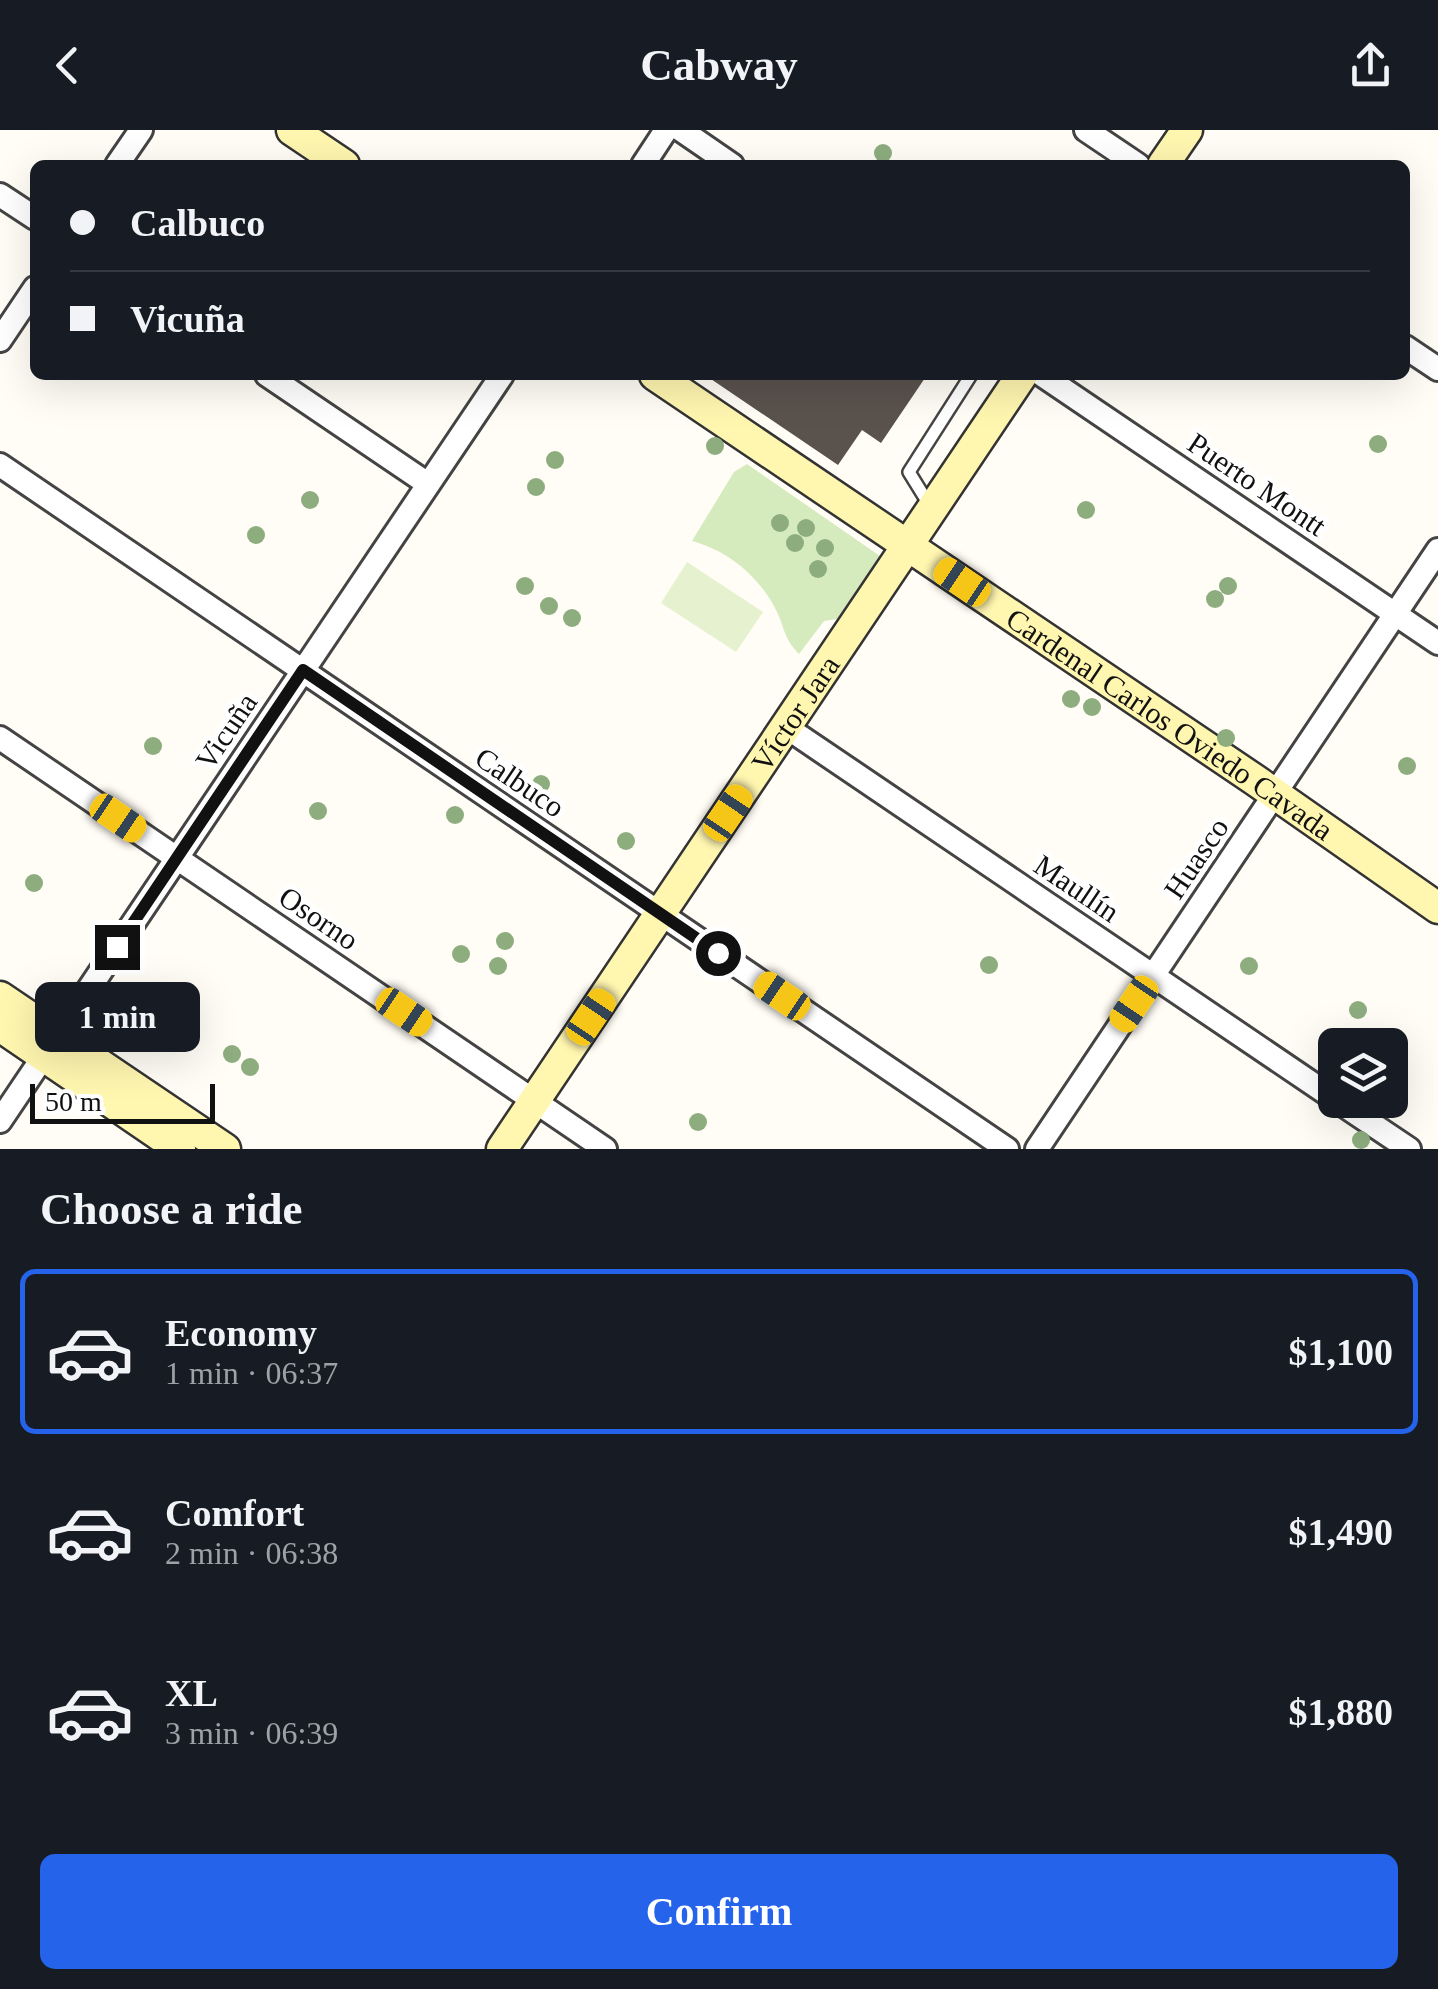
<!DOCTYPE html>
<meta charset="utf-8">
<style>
body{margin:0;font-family:Georgia,serif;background:#20242c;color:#f1f3f6;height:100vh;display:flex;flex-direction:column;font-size:38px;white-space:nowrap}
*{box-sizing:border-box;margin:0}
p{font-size:32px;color:#9ea1a6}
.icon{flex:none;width:55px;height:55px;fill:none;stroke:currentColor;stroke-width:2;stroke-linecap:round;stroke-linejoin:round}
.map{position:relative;height:1019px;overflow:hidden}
.drawer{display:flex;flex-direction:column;background:#171b24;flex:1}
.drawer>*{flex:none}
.banner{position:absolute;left:30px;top:30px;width:1380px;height:220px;border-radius:15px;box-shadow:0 10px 40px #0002;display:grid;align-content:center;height:220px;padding:0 40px;background:#171b24}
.controls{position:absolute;left:1318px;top:898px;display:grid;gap:20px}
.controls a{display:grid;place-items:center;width:90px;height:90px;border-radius:15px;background:#171b24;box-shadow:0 10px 40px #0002;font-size:50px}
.scale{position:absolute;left:30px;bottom:25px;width:185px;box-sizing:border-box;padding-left:10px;border:5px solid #111;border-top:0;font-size:28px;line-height:35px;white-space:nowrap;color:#111;-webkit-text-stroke:8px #fff;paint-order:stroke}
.end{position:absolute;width:45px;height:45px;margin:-22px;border:12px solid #111;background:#fff;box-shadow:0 0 0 5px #fff}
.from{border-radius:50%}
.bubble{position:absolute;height:70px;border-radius:15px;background:#171b24;box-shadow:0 10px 40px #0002;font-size:32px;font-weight:600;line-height:70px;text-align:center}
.car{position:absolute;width:30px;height:60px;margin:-30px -15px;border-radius:12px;box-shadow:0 0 8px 2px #0007;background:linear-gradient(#f5c518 24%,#345 0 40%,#f5c518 0 76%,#345 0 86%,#f5c518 0)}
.banner b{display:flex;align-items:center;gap:35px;height:95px;font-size:38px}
.banner b+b{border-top:2px solid #363941}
.banner i{width:25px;height:25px;background:#f1f3f6}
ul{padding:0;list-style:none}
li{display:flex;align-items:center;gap:30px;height:165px;margin:0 20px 15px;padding:0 20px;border:5px solid transparent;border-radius:15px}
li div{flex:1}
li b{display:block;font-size:38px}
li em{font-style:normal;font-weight:600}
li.active{border-color:#2563eb}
li>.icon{width:90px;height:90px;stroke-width:1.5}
h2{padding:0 40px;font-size:45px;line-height:120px}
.cta{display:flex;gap:20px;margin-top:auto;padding:20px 40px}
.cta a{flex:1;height:115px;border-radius:15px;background:#2563eb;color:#fff;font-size:40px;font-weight:600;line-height:115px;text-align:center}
header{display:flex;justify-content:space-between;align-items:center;height:130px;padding:0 40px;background:#171b24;font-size:45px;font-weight:600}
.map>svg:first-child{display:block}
.green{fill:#d5ebbd}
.pitch{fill:#e6f2cf}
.building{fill:#5a524d}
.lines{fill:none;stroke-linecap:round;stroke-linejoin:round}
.lane-casing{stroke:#444;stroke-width:16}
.street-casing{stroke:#444;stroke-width:28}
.secondary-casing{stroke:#333;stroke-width:35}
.lane{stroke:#fff;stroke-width:11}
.street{stroke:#fff;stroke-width:22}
.secondary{stroke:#fff6b0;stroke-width:30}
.tree{fill:#8dad7f}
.route{stroke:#111;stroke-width:12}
.labels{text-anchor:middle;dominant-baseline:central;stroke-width:10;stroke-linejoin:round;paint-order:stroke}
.street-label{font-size:30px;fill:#111;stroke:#fff}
</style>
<header><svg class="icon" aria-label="back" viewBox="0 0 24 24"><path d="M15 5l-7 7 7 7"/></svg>Cabway<svg class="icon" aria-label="share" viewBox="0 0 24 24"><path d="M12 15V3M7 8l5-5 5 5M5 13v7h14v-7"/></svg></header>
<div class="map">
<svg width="1438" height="1019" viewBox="0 0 1438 1019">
<rect width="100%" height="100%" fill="#fffdf5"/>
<!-- green -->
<path class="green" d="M747 334 880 426 837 489 824 491 799 524C783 507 786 501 777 482 760 447 729 421 692 411L734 342Z"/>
<!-- pitch -->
<path class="pitch" d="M687 432 763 482 736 522 661 473Z"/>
<!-- building -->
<path class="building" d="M705 245H927L881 313 862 300 838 335Z"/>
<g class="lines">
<defs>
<path id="lane" d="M930 376 909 342 971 245"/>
<g id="street">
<path d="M681 0 732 35"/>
<path d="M1086 0 1138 35"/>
<path d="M117 35 141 0"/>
<path d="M643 35 666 0"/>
<path d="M0 65 35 88"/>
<path d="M0 210 35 158"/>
<path d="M1405 217 1438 239"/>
<path d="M267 245 428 354"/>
<path d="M1042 245 1438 513"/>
<path d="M0 335 1007 1019"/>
<path d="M786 597 1335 969"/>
<path d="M0 608 605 1019"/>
<path d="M1336 970 1409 1019"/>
<path d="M0 991 502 245"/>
<path d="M1037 1019 1438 420"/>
</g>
<g id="secondary">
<path d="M292 0 344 35"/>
<path d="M1163 35 1187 0"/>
<path id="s1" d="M655 245 1255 650 1438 778"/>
<path d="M0 867 225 1019"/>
<path d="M0 896 180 1019"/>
<path id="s2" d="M502 1019 1022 245"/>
</g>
</defs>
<!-- lane casing -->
<use href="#lane" class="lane-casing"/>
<!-- street casing -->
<use href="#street" class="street-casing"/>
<!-- secondary casing -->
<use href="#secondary" class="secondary-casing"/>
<!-- lane -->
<use href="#lane" class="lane"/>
<!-- street -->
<use href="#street" class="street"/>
<!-- secondary -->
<use href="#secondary" class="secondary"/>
</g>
<!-- trees -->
<g class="tree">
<circle cx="883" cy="23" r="9"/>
<circle cx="1378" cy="314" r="9"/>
<circle cx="715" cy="316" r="9"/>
<circle cx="555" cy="330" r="9"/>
<circle cx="536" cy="357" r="9"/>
<circle cx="310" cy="370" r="9"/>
<circle cx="1086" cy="380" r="9"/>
<circle cx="780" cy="393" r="9"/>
<circle cx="806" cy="398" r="9"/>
<circle cx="256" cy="405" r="9"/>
<circle cx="795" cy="413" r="9"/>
<circle cx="825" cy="418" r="9"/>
<circle cx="818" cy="439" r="9"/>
<circle cx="525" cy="456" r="9"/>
<circle cx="1228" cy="456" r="9"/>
<circle cx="1215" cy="469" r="9"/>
<circle cx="549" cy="476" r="9"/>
<circle cx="572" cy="488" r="9"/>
<circle cx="1071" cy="569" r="9"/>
<circle cx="1092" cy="577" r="9"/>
<circle cx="1226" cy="608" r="9"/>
<circle cx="153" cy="616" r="9"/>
<circle cx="1407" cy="636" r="9"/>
<circle cx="541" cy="654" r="9"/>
<circle cx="318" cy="681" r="9"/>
<circle cx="455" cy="685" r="9"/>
<circle cx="626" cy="711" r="9"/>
<circle cx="34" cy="753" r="9"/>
<circle cx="505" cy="811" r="9"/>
<circle cx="461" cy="824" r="9"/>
<circle cx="989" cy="835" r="9"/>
<circle cx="498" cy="836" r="9"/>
<circle cx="1249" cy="836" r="9"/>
<circle cx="1358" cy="880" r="9"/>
<circle cx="232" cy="924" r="9"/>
<circle cx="250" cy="937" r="9"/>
<circle cx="698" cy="992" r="9"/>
<circle cx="1361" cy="1010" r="9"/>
</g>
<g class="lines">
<!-- route -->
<path class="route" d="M117 817 303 540 718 823"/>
</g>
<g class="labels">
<!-- street labels -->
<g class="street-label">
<text transform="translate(1257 354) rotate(34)">Puerto Montt</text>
<text stroke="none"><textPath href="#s2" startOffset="525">Víctor Jara</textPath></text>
<text stroke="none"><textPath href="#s1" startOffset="622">Cardenal Carlos Oviedo Cavada</textPath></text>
<text transform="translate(226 601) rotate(-56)">Vicuña</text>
<text transform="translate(520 652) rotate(34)">Calbuco</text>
<text transform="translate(1196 728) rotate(-56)">Huasco</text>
<text transform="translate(1077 758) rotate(34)">Maullín</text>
<text transform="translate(319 788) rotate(34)">Osorno</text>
</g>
</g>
</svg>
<div class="controls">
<a><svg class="icon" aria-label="layers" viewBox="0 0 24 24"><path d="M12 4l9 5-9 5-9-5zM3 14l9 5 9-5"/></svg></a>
</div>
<div class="scale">50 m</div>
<i class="end from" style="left:718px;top:823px"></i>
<i class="end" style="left:117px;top:817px"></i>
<div class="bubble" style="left:35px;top:852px;width:165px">1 min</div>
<i class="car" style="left:962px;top:452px;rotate:304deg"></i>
<i class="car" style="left:728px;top:683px;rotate:34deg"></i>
<i class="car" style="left:118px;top:688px;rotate:124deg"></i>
<i class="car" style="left:782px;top:866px;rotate:304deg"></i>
<i class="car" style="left:1134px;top:874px;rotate:214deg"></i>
<i class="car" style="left:404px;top:882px;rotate:124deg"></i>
<i class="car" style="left:591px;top:887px;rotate:34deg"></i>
<div class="banner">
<b><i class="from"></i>Calbuco</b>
<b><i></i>Vicuña</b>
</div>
</div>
<section class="drawer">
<h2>Choose a ride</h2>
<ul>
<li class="active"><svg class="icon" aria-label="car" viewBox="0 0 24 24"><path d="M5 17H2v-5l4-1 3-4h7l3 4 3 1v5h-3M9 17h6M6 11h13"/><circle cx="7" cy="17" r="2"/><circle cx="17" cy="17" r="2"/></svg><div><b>Economy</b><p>1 min · 06:37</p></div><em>$1,100</em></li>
<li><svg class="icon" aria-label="car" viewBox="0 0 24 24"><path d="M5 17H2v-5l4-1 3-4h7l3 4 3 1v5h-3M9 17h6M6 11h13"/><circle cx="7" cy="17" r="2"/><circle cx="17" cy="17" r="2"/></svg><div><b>Comfort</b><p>2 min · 06:38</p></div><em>$1,490</em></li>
<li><svg class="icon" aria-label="car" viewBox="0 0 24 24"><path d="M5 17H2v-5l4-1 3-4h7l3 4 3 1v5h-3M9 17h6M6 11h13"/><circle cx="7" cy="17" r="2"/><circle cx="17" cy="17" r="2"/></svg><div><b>XL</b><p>3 min · 06:39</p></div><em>$1,880</em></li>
</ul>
<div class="cta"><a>Confirm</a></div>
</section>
